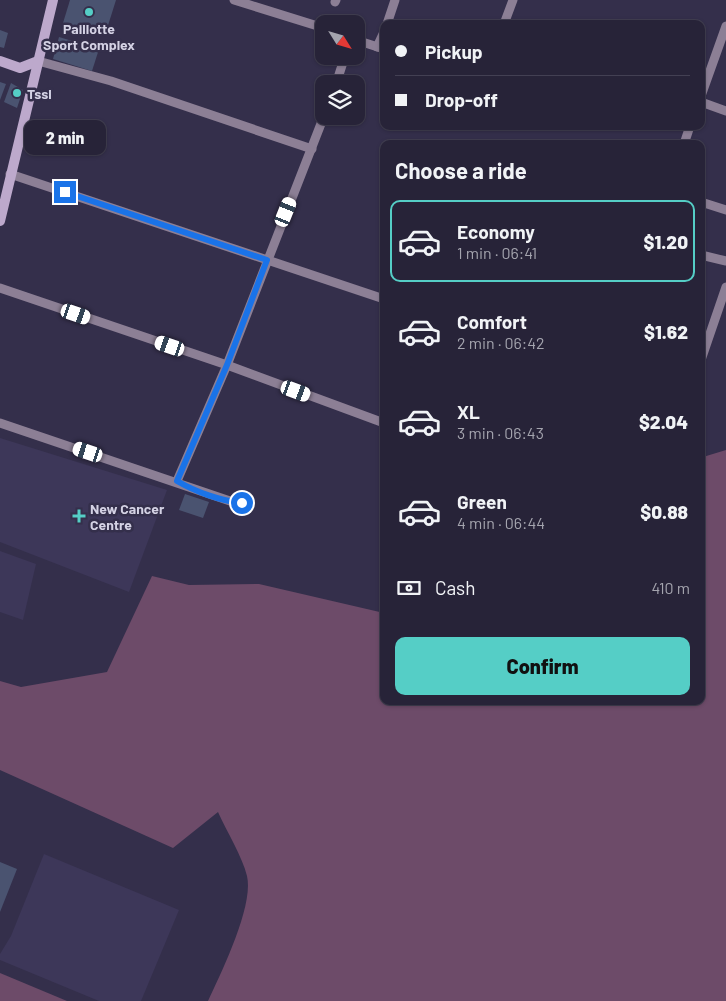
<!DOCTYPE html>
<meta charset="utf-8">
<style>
body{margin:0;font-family:Barlow,sans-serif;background:#332f43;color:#f1f3f6;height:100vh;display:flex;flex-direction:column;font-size:19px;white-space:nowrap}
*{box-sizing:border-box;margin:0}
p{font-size:16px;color:#a4a4ae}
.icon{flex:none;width:28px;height:28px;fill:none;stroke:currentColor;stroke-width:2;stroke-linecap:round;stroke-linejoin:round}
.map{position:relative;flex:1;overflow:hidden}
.details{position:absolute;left:380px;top:140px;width:325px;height:565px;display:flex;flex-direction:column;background:#272338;border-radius:10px;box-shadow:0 1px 4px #0004,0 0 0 1px #434053}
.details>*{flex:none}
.hud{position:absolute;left:380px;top:20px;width:325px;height:110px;border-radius:10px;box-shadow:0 1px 4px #0004,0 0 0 1px #434053;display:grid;align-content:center;height:110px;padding:0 15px;background:#272338}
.needle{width:32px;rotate:127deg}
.buttons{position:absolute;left:315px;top:15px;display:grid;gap:10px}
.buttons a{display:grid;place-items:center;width:50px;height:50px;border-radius:10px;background:#272338;box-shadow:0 1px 4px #0004,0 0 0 1px #434053;font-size:25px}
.end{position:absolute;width:22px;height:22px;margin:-11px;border:6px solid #1a73e8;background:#fff;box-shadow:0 0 0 2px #fff}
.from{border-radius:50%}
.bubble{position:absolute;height:35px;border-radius:10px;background:#272338;box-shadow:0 1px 4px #0004,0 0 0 1px #434053;font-size:16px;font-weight:800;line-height:35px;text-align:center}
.car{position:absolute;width:15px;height:30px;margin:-15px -8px;border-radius:6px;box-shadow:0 0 4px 1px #0007;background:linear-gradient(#fff 24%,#345 0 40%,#fff 0 76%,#345 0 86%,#fff 0)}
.hud b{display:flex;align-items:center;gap:18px;height:48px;font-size:19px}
.hud b+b{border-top:1px solid #434053}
.hud i{width:12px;height:12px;background:#f1f3f6}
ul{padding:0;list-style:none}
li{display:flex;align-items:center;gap:15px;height:82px;margin:0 10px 8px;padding:0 5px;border:2px solid transparent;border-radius:10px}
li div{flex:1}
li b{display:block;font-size:19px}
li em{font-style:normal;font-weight:800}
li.on{border-color:#55cec6}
li>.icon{width:45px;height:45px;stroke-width:1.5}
h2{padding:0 15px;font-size:22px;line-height:60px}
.pay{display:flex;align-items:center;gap:12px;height:55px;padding:0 15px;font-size:19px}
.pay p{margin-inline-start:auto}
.button{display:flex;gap:10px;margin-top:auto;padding:10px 15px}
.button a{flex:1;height:58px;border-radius:10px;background:#55cec6;color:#111;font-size:20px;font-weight:800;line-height:58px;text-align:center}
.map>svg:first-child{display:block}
.built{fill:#3d3759}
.green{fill:#6d4b69}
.building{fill:#4a5370}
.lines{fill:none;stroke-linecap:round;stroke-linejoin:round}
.minor{stroke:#8c7f95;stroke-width:9}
.secondary{stroke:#bda9cc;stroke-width:10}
.route{stroke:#1a73e8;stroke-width:6}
.poi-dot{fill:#55cec6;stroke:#342f4b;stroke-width:2}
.labels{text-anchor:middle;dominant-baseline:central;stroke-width:5;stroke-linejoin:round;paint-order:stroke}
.poi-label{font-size:14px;font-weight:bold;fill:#d4d2e4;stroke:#342f4b;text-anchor:start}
</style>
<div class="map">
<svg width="726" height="1001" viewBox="0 0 726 1001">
<rect width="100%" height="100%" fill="#342f4b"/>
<!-- built -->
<g class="built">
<path d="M0 438 167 490 129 592 0 542Z"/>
<path d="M0 551 36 564 23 620 0 612Z"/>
<path d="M44 854 179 910 141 1001H99L0 960V954L11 936Z"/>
</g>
<!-- green -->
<g class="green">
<path d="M726 450V1001H208C221 973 254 906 247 876 242 856 227 832 218 812L173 848 0 770V681L21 687 107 672 152 576 189 585 259 584 384 613V701H701V510L706 478 703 457Z"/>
<path d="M0 973 67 1001H0Z"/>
</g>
<!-- building -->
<g class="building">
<path d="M70 0H116L105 35 63 23Z"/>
<path d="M0 30 8 33 4 48 0 47Z"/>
<path d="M59 37 99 49 92 71 53 59Z"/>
<path d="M0 82 6 84 0 100Z"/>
<path d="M11 83 23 90 17 108 4 102Z"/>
<path d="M185 494 209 502 203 518 179 510Z"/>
<path d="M0 862 17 869 0 912Z"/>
</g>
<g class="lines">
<!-- minor -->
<g class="minor">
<path d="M234 0 324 28"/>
<path d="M335 2 336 0"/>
<path d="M387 24 395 0"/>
<path d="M504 24 513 0"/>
<path d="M356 40 384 49"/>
<path d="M377 47 384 32"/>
<path d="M38 61 111 81 312 149"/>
<path d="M336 84 345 56"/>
<path d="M701 96 726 26"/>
<path d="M701 102 726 111"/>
<path d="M684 144 690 126"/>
<path d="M10 174 384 299"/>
<path d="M701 202 726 210"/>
<path d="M701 255 726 261"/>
<path d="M0 288 227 365 384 423"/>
<path d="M701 360 726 287"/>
<path d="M0 423 233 502 242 503"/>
<path d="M177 481 227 365 324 116"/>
</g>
<!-- secondary -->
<g class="secondary">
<path d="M0 61 20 68 38 61"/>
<path d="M0 221 53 0"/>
</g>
</g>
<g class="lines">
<!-- route -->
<path class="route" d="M65 192 267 260 227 365 177 481C196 492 221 501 242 503"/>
</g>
<!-- markers -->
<g class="poi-dot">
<circle cx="89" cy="12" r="5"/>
<circle cx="17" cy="93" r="5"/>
<path d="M76.5 508.5h5v5h5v5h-5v5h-5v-5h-5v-5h5z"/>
</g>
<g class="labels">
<!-- poi labels -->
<g class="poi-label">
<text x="89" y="28" text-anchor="middle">Paillotte<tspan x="89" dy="16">Sport Complex</tspan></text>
<text x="27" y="93">Tssl</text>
<text x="90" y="508">New Cancer<tspan x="90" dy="16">Centre</tspan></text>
</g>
</g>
</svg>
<div class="buttons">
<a><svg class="needle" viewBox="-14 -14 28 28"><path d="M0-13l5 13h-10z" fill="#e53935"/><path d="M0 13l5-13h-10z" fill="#a4a4ae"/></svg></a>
<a><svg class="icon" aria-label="layers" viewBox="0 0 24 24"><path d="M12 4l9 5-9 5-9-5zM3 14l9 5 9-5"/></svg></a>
</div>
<i class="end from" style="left:242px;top:503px"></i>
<i class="end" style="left:65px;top:192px"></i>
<div class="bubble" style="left:24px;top:120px;width:82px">2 min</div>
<i class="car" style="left:286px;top:212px;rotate:22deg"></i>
<i class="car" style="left:76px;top:314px;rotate:109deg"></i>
<i class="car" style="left:170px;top:346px;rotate:289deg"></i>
<i class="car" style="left:296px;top:391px;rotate:110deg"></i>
<i class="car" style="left:88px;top:452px;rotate:288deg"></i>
<div class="hud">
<b><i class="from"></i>Pickup</b>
<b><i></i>Drop-off</b>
</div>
<section class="details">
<h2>Choose a ride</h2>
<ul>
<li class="on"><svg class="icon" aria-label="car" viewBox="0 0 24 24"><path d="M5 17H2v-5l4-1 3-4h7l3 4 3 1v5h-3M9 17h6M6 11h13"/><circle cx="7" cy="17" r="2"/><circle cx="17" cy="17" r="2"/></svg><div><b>Economy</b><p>1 min · 06:41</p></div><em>$1.20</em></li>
<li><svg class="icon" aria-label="car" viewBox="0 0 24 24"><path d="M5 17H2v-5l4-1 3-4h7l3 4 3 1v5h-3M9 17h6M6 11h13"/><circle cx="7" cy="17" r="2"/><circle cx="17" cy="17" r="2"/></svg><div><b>Comfort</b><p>2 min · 06:42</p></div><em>$1.62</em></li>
<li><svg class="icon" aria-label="car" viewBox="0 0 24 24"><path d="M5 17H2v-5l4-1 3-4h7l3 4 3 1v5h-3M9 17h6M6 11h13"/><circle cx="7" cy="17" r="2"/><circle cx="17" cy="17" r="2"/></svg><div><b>XL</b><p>3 min · 06:43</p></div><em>$2.04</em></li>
<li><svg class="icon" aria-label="car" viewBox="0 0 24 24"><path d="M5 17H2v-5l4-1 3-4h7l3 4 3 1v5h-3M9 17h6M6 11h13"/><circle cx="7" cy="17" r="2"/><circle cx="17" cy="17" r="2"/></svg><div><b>Green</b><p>4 min · 06:44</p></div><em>$0.88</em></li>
</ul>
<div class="pay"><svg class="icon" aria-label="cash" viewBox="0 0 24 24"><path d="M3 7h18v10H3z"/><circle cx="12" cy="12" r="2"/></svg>Cash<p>410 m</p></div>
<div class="button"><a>Confirm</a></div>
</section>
</div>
